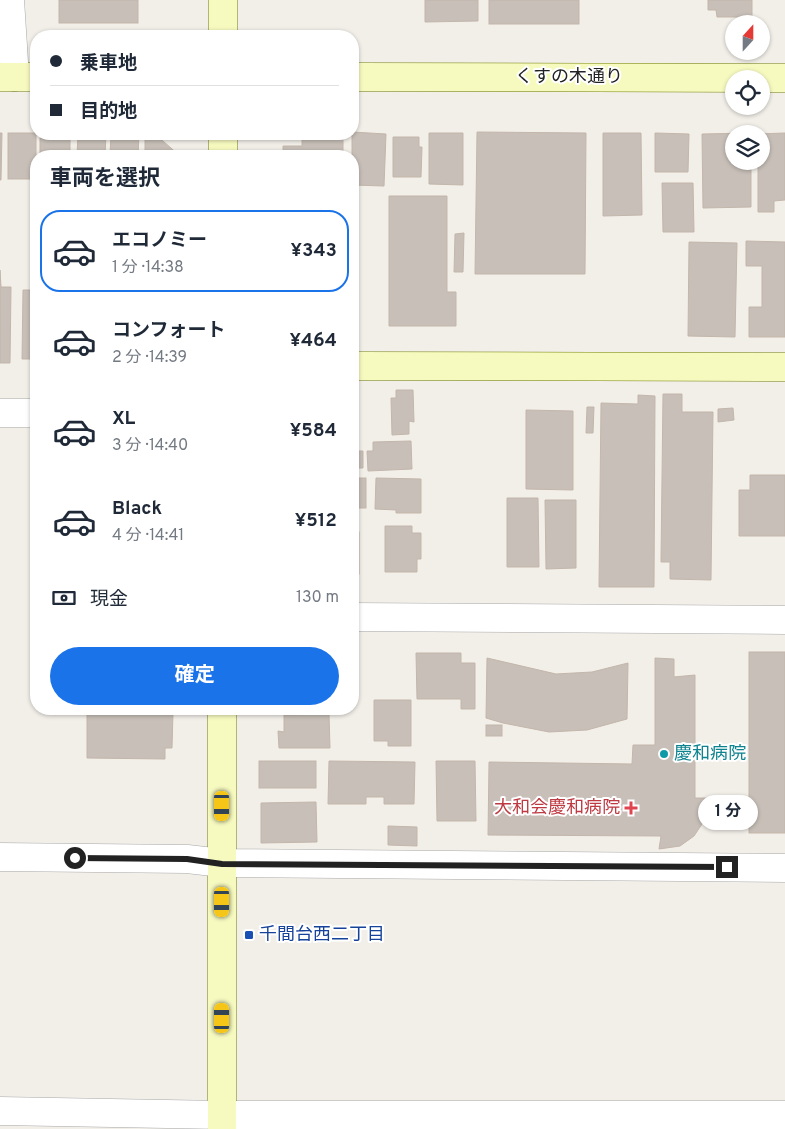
<!DOCTYPE html>
<html lang="ja">
<meta charset="utf-8">
<style>
body{margin:0;font-family:Overpass,"Noto Sans JP",sans-serif;background:#f6f6f7;color:#1f2937;height:100vh;display:flex;flex-direction:column;font-size:19px;white-space:nowrap}
*{box-sizing:border-box;margin:0}
p{font-size:16px;color:#747a83}
.icon{flex:none;width:28px;height:28px;fill:none;stroke:currentColor;stroke-width:2;stroke-linecap:round;stroke-linejoin:round}
.map{position:relative;flex:1;overflow:hidden}
.sheet{position:absolute;left:30px;top:150px;width:329px;height:565px;display:flex;flex-direction:column;background:#fff;border-radius:20px;box-shadow:0 1px 4px #0004}
.sheet>*{flex:none}
.guide{position:absolute;left:30px;top:30px;width:329px;height:110px;border-radius:20px;box-shadow:0 1px 4px #0004;display:grid;align-content:center;height:110px;padding:0 20px;background:#fff}
.needle{width:32px;rotate:21deg}
.fabs{position:absolute;left:725px;top:15px;display:grid;gap:10px}
.fabs a{display:grid;place-items:center;width:45px;height:45px;border-radius:50%;background:#fff;box-shadow:0 1px 4px #0004;font-size:25px}
.end{position:absolute;width:22px;height:22px;margin:-11px;border:6px solid #222;background:#fff;box-shadow:0 0 0 2px #fff}
.from{border-radius:50%}
.bubble{position:absolute;height:35px;border-radius:18px;background:#fff;box-shadow:0 1px 4px #0004;font-size:16px;font-weight:700;line-height:35px;text-align:center}
.car{position:absolute;width:15px;height:30px;margin:-15px -8px;border-radius:6px;box-shadow:0 0 4px 1px #0007;background:linear-gradient(#f5c518 24%,#345 0 40%,#f5c518 0 76%,#345 0 86%,#f5c518 0)}
.guide b{display:flex;align-items:center;gap:18px;height:48px;font-size:19px}
.guide b+b{border-top:1px solid #e0e1e3}
.guide i{width:12px;height:12px;background:#1f2937}
ul{padding:0;list-style:none}
li{display:flex;align-items:center;gap:15px;height:82px;margin:0 10px 8px;padding:0 10px;border:2px solid transparent;border-radius:20px}
li div{flex:1}
li b{display:block;font-size:19px}
li em{font-style:normal;font-weight:700}
li.current{border-color:#1a73e8}
li>.icon{width:45px;height:45px;stroke-width:1.5}
h2{padding:0 20px;font-size:22px;line-height:60px}
.pay{display:flex;align-items:center;gap:12px;height:55px;padding:0 20px;font-size:19px}
.pay p{margin-inline-start:auto}
.cta{display:flex;gap:10px;margin-top:auto;padding:10px 20px}
.cta a{flex:1;height:58px;border-radius:30px;background:#1a73e8;color:#fff;font-size:20px;font-weight:700;line-height:58px;text-align:center}
.map>svg:first-child{display:block}
.building{fill:#c7bfb8;stroke:#c4b6ab}
.lines{fill:none;stroke-linecap:round;stroke-linejoin:round}
.street-casing{stroke:#a9a9a9;stroke-width:29}
.secondary-casing{stroke:#707d05;stroke-width:29}
.street{stroke:#fff;stroke-width:28}
.secondary{stroke:#f7fabf;stroke-width:28}
.route{stroke:#222;stroke-width:6}
.culture-dot{fill:#0f9aa8;stroke:#fff;stroke-width:2}
.health-dot{fill:#e0444e;stroke:#fff;stroke-width:2}
.transit-dot{fill:#1a4fb4;stroke:#fff;stroke-width:2}
.labels{text-anchor:middle;dominant-baseline:central;stroke-width:4;stroke-linejoin:round;paint-order:stroke}
.street-label{font-size:18px;fill:#222;stroke:#fff}
.culture-label{font-size:18px;fill:#0d838f;stroke:#fff;text-anchor:start}
.health-label{font-size:18px;fill:#be3a42;stroke:#fff;text-anchor:end}
.transit-label{font-size:18px;fill:#164399;stroke:#fff;text-anchor:start}
</style>
<div class="map">
<svg width="785" height="1129" viewBox="0 0 785 1129">
<rect width="100%" height="100%" fill="#f2efe9"/>
<!-- building -->
<g class="building">
<rect x="59" y="0" width="79" height="23"/>
<path d="M425 0H478V21L425 22Z"/>
<rect x="489" y="0" width="90" height="24"/>
<path d="M708 0H752V17H717L716 10H708Z"/>
<path d="M352 132 386 134 384 186 352 185Z"/>
<path d="M477 132 586 133 585 274H475Z"/>
<path d="M0 133H2L1 180H0Z"/>
<rect x="8" y="133" width="28" height="46"/>
<path d="M429 133H463V185L429 184Z"/>
<path d="M603 133H641L642 215 603 216Z"/>
<path d="M655 133 689 134 688 172H655Z"/>
<path d="M750 133 734 134V161H751V207L703 208 702 134Z"/>
<path d="M785 133V200L774 201V212H758V161H761V134H757Z"/>
<path d="M78 134H106L105 156H77Z"/>
<path d="M111 134H139L138 156H110Z"/>
<path d="M145 134H155L180 156H145Z"/>
<path d="M302 134H343V156H283V146H302Z"/>
<path d="M393 137H419V147H422L421 177H393Z"/>
<rect x="40" y="138" width="30" height="18"/>
<path d="M662 183H693L694 232H663Z"/>
<path d="M389 196H447V292H456V326H389Z"/>
<path d="M464 233 463 272H454L455 234Z"/>
<path d="M746 241 785 242V337H749V307H762V266H746Z"/>
<path d="M689 242 737 243 735 337 688 336Z"/>
<path d="M0 270 1 287H11L10 363H0Z"/>
<path d="M23 290H36V359H22Z"/>
<path d="M396 390H413L414 422 409 421V434L392 435 391 398H396Z"/>
<path d="M663 394H682V412H713L711 580 670 579V562H661Z"/>
<path d="M638 395 655 396 654 587H599L601 403 638 404Z"/>
<path d="M587 407H594L593 433H586Z"/>
<path d="M733 408 734 420 718 422V409Z"/>
<path d="M526 410 573 411V490L526 489Z"/>
<path d="M411 441 412 469 368 471 367 451H373V442Z"/>
<path d="M352 443H354V451H363V468H352Z"/>
<path d="M750 475H785V536H739V490H750Z"/>
<rect x="352" y="478" width="14" height="30"/>
<path d="M376 478 421 479V513H396V510L375 509Z"/>
<path d="M507 498H538L539 567H507Z"/>
<path d="M545 500H576V568L546 569Z"/>
<path d="M385 526H412V533H421V559H417V572H385Z"/>
<rect x="352" y="532" width="7" height="42"/>
<rect x="749" y="652" width="36" height="181"/>
<path d="M416 653H461V663H475V709H461V699H417Z"/>
<path d="M487 658 556 674 592 672 628 663 627 719 587 730 549 732 503 723 486 718Z"/>
<path d="M655 658 674 659V677L695 675V798H710L704 821 694 836 680 846 659 849 661 836 488 835 489 762 632 764 633 745H655Z"/>
<path d="M374 700H411V746H388V741H374Z"/>
<rect x="258" y="709" width="32" height="5"/>
<path d="M87 711 173 712 172 748H165V759L87 758Z"/>
<path d="M329 714 330 748H279L278 731 284 732V715Z"/>
<rect x="486" y="725" width="16" height="11"/>
<rect x="259" y="761" width="57" height="27"/>
<path d="M329 761 415 762 414 804H384V797H366V804H328Z"/>
<path d="M436 761H475L476 821H437Z"/>
<path d="M316 802 317 842 261 843V803Z"/>
<path d="M388 826 417 827V846L388 845Z"/>
</g>
<g class="lines">
<defs>
<g id="street">
<path d="M10 0 15 77"/>
<path d="M0 413H36"/>
<path d="M352 617 785 620"/>
<path d="M0 857 187 859 222 863 785 868"/>
<path d="M0 1111 222 1115H785"/>
</g>
<g id="secondary">
<path d="M223 36V0"/>
<path d="M0 77H36"/>
<path d="M352 77 785 78"/>
<path d="M223 156V134"/>
<path d="M352 366 785 367"/>
<path d="M222 1129V709"/>
</g>
</defs>
<!-- street casing -->
<use href="#street" class="street-casing"/>
<!-- secondary casing -->
<use href="#secondary" class="secondary-casing"/>
<!-- street -->
<use href="#street" class="street"/>
<!-- secondary -->
<use href="#secondary" class="secondary"/>
</g>
<g class="lines">
<!-- route -->
<path class="route" d="M75 858 187 859 222 864 727 867"/>
</g>
<!-- markers -->
<circle class="culture-dot" cx="664" cy="754" r="5"/>
<path class="health-dot" d="M628.5 800.5h5v5h5v5h-5v5h-5v-5h-5v-5h5z"/>
<rect class="transit-dot" x="244" y="930" width="10" height="10" rx="2.5"/>
<g class="labels">
<!-- street labels -->
<g class="street-label">
<text x="569" y="77">くすの木通り</text>
</g>
<!-- culture labels -->
<g class="culture-label">
<text x="674" y="754">慶和病院</text>
</g>
<!-- health labels -->
<g class="health-label">
<text x="620" y="808">大和会慶和病院</text>
</g>
<!-- transit labels -->
<g class="transit-label">
<text x="259" y="935">千間台西二丁目</text>
</g>
</g>
</svg>
<div class="fabs">
<a><svg class="needle" viewBox="-14 -14 28 28"><path d="M0-13l5 13h-10z" fill="#e53935"/><path d="M0 13l5-13h-10z" fill="#747a83"/></svg></a>
<a><svg class="icon" aria-label="locate" viewBox="0 0 24 24"><circle cx="12" cy="12" r="6"/><path d="M12 2v4M12 18v4M2 12h4M18 12h4"/></svg></a>
<a><svg class="icon" aria-label="layers" viewBox="0 0 24 24"><path d="M12 4l9 5-9 5-9-5zM3 14l9 5 9-5"/></svg></a>
</div>
<i class="end from" style="left:75px;top:858px"></i>
<i class="end" style="left:727px;top:867px"></i>
<div class="bubble" style="left:698px;top:795px;width:60px">1 分</div>
<i class="car" style="left:222px;top:806px;rotate:180deg"></i>
<i class="car" style="left:222px;top:902px;rotate:180deg"></i>
<i class="car" style="left:222px;top:1018px;rotate:0deg"></i>
<div class="guide">
<b><i class="from"></i>乗車地</b>
<b><i></i>目的地</b>
</div>
<section class="sheet">
<h2>車両を選択</h2>
<ul>
<li class="current"><svg class="icon" aria-label="car" viewBox="0 0 24 24"><path d="M5 17H2v-5l4-1 3-4h7l3 4 3 1v5h-3M9 17h6M6 11h13"/><circle cx="7" cy="17" r="2"/><circle cx="17" cy="17" r="2"/></svg><div><b>エコノミー</b><p>1 分 · 14:38</p></div><em>¥343</em></li>
<li><svg class="icon" aria-label="car" viewBox="0 0 24 24"><path d="M5 17H2v-5l4-1 3-4h7l3 4 3 1v5h-3M9 17h6M6 11h13"/><circle cx="7" cy="17" r="2"/><circle cx="17" cy="17" r="2"/></svg><div><b>コンフォート</b><p>2 分 · 14:39</p></div><em>¥464</em></li>
<li><svg class="icon" aria-label="car" viewBox="0 0 24 24"><path d="M5 17H2v-5l4-1 3-4h7l3 4 3 1v5h-3M9 17h6M6 11h13"/><circle cx="7" cy="17" r="2"/><circle cx="17" cy="17" r="2"/></svg><div><b>XL</b><p>3 分 · 14:40</p></div><em>¥584</em></li>
<li><svg class="icon" aria-label="car" viewBox="0 0 24 24"><path d="M5 17H2v-5l4-1 3-4h7l3 4 3 1v5h-3M9 17h6M6 11h13"/><circle cx="7" cy="17" r="2"/><circle cx="17" cy="17" r="2"/></svg><div><b>Black</b><p>4 分 · 14:41</p></div><em>¥512</em></li>
</ul>
<div class="pay"><svg class="icon" aria-label="cash" viewBox="0 0 24 24"><path d="M3 7h18v10H3z"/><circle cx="12" cy="12" r="2"/></svg>現金<p>130 m</p></div>
<div class="cta"><a>確定</a></div>
</section>
</div>
